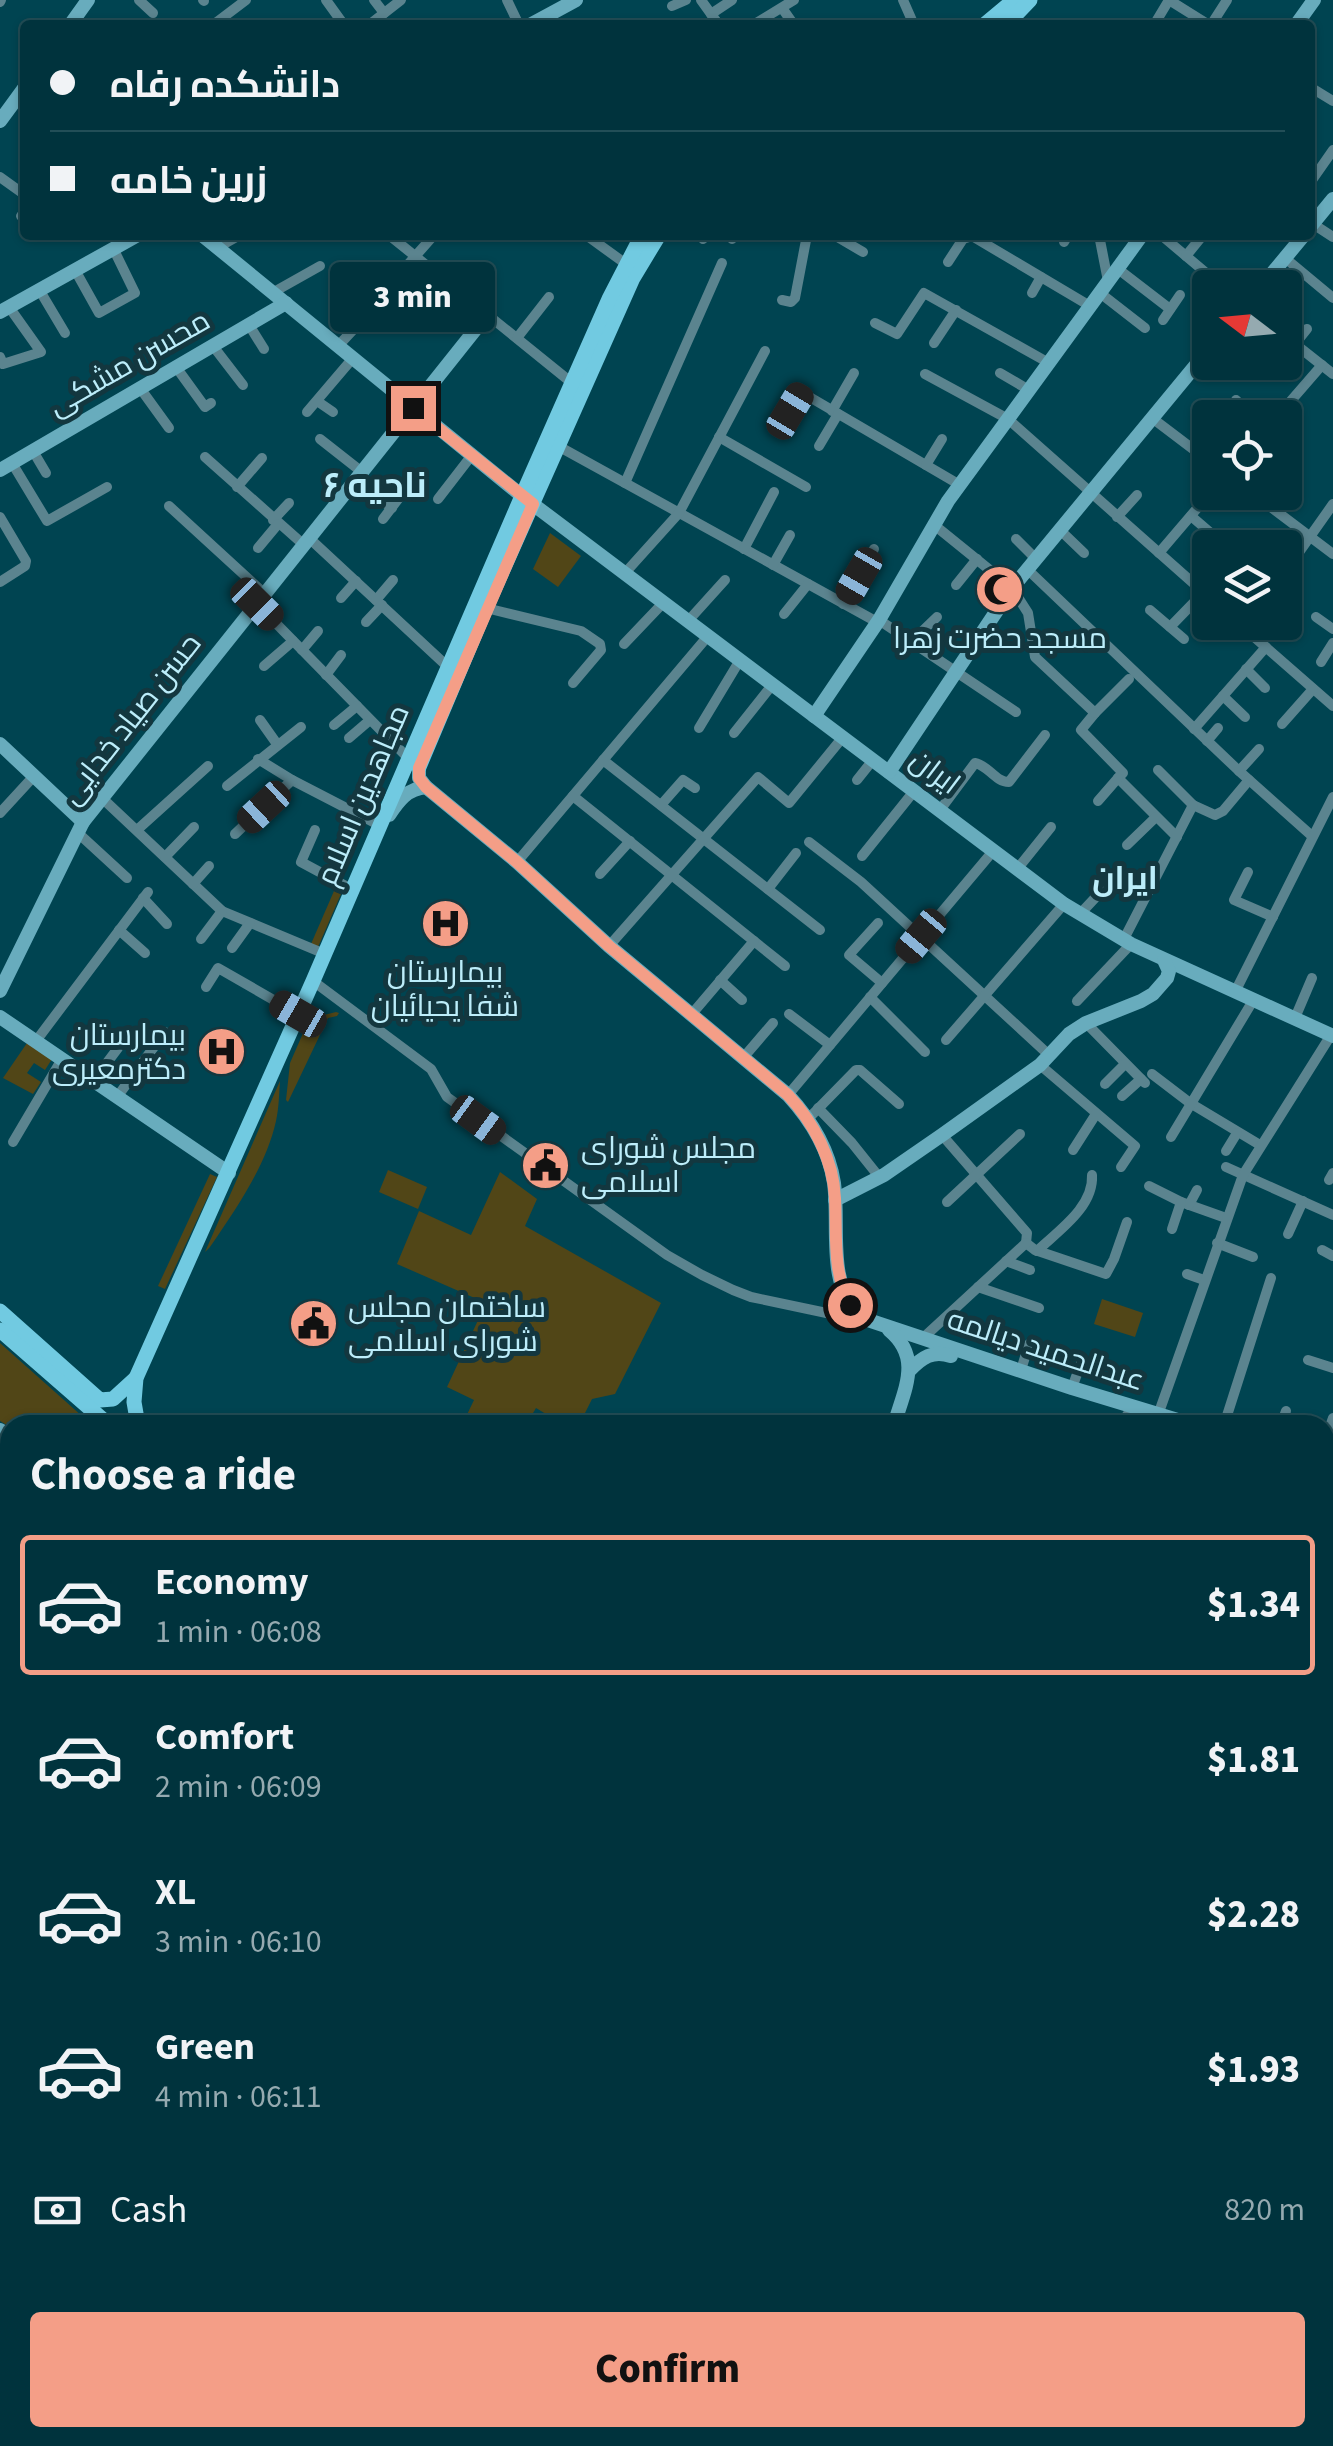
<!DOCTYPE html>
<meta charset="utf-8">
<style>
body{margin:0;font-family:"Source Sans 3",Cairo,sans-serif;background:#0e3f48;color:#f1f3f6;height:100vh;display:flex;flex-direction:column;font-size:38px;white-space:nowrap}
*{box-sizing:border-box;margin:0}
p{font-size:32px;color:#95aab0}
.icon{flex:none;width:55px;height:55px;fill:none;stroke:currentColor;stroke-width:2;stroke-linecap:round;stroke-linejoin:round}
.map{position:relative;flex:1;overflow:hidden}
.panel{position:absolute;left:0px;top:1415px;width:1335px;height:1032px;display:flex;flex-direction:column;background:#00333d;border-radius:30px 30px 0 0;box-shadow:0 2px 8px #0004,0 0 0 2px #224e57}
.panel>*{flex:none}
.banner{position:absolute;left:20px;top:20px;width:1295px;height:220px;border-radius:10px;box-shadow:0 2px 8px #0004,0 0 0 2px #224e57;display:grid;align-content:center;height:220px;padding:0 30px;background:#00333d}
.needle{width:65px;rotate:286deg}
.buttons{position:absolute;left:1192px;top:270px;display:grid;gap:20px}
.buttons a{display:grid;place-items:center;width:110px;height:110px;border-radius:10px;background:#00333d;box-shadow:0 2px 8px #0004,0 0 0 2px #224e57;font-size:50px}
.end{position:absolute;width:45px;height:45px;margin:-22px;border:12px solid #f49e87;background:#111;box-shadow:0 0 0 5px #111}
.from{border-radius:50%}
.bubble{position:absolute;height:70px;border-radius:10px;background:#00333d;box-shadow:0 2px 8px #0004,0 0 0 2px #224e57;font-size:32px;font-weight:800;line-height:70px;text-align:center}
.car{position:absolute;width:30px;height:60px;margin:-30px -15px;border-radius:12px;box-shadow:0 0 8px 2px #0007;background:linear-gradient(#222 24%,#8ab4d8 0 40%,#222 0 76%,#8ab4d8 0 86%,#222 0)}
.banner b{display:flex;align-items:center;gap:35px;height:95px;font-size:38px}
.banner b+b{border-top:2px solid #224e57}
.banner i{width:25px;height:25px;background:#f1f3f6}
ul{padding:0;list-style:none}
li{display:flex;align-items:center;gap:30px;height:140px;margin:0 20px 15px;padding:0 10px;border:5px solid transparent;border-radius:10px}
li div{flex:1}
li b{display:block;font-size:38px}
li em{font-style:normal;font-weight:800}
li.on{border-color:#f49e87}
li>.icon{width:90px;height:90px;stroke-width:1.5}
h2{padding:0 30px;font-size:45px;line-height:120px}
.pay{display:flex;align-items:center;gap:25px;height:110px;padding:0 30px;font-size:38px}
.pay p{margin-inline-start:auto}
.primary-button{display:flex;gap:20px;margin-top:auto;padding:20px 30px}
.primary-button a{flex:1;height:115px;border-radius:10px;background:#f49e87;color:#111;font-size:40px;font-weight:800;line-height:115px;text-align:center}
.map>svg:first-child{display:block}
.green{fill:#514617}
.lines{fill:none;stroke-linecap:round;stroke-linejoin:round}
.street{stroke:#5b848f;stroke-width:10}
.secondary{stroke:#68acbd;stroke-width:14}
.primary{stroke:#71cae1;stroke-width:15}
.route{stroke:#f49e87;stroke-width:12}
.labels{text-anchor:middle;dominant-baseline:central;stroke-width:10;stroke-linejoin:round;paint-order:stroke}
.street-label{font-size:30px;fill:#bcedfa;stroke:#13373f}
.poi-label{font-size:30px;fill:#bcedfa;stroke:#13373f}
.neighbourhood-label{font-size:32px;font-weight:bold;fill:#bcedfa;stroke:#13373f}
.quarter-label{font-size:35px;font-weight:bold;fill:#bcedfa;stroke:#13373f}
</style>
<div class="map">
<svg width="1333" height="2446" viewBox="0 0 1333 2446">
<rect width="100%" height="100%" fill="#004451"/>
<!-- green -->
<g class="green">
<path d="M550 533 581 556 558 587 533 569Z"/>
<path d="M334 891 341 894 318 947 311 944Z"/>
<path d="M336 1012 339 1013 337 1016 328 1018 288 1102 286 1100 290 1063 307 1024 314 1027 320 1016Z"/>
<path d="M27 1043 52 1059 45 1070 34 1063 27 1073 41 1082 33 1094 3 1078Z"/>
<path d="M280 1081C279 1094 279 1108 276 1121 266 1166 236 1209 210 1247L205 1252Z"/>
<path d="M388 1170 427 1187 418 1209 379 1192Z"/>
<path d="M500 1172 537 1199 525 1226 661 1303 615 1394 592 1399 579 1425H564L536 1408 526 1425H462L474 1400 447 1387 486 1303 397 1264 419 1211 471 1235Z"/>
<path d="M210 1174 217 1177 165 1289 158 1286Z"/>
<path d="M1102 1299 1143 1313 1135 1337 1094 1324Z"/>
<path d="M0 1343 92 1425H10V1427L0 1421Z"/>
<path d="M0 1621 10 1627V1714L0 1708Z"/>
</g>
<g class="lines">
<!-- street -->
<g class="street">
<path d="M139 0 153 13"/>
<path d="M203 0 204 1"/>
<path d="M326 0 344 25"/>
<path d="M374 0 384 13"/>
<path d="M507 0 519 25"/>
<path d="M701 0 719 25"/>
<path d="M903 0 914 25"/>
<path d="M1169 0 1209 25"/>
<path d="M0 2 1 0"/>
<path d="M672 6 686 0"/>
<path d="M782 8 794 25"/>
<path d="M711 14 732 0"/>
<path d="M213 25 246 0"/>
<path d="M369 25 401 0"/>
<path d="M753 25 794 0"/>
<path d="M1154 25 1169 0"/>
<path d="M1211 25 1227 0"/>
<path d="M1310 87 1333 101"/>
<path d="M0 177 25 195"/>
<path d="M1310 183 1333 150"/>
<path d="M21 216 25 211"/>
<path d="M1310 222 1333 237"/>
<path d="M389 235 572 383"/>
<path d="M586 235 626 264"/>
<path d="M834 235 863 252"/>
<path d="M1099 235 1108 281"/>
<path d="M1161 235 1224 288"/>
<path d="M703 239 705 235"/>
<path d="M732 239 733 235"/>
<path d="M1064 242 1068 235"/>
<path d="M217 248 240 235"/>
<path d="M1186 256 1203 235"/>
<path d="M1285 258 1333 298"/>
<path d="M948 262 963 239 972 236 1090 306"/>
<path d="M1118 269 1170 309"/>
<path d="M75 270 99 313 135 293 113 248"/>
<path d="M396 278 434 235"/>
<path d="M40 291 65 333"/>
<path d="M272 293 320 266"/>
<path d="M1032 293 1041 277"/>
<path d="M1100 293 1145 328"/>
<path d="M782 300 791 302 795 298 807 235"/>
<path d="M1163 320 1180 295"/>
<path d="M875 323 897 334 924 293 1049 363"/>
<path d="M249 325 264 349"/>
<path d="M1285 336 1333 374"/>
<path d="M517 338 549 297"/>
<path d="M934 343 956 310"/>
<path d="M1295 344 1307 329"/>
<path d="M213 346 243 385"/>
<path d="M338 346 365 317"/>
<path d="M0 357 3 364 41 352 9 307"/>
<path d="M176 367 205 407 211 403"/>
<path d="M1000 373 1029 390"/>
<path d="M925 374 1008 419 1210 598"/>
<path d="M140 388 169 428"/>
<path d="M1236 400 1254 418"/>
<path d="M317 401 333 412"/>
<path d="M832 411 854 373"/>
<path d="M307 412 353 358"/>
<path d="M1152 418 1210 462"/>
<path d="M1276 418 1322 365"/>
<path d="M778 429 801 392 960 485"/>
<path d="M719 437 806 487"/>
<path d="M320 439 362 472"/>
<path d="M558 446 877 622"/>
<path d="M819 446 838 414"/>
<path d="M33 451 46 473"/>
<path d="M205 457 304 545"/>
<path d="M12 463 47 521 107 487"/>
<path d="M926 465 942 439"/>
<path d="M354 481 392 508"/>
<path d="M625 483 722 263"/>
<path d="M237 487 262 458"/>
<path d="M1251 492 1333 554"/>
<path d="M438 499 472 455"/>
<path d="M169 506 265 594"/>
<path d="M1191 516 1220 541"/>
<path d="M0 517 26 561 25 566 0 582"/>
<path d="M1117 517 1137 495"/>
<path d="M383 519 402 494"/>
<path d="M273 520 289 503"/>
<path d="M933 524 1012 588 1028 613 1035 657 1095 713 1081 730 1123 773 1118 778"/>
<path d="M1060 530 1084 553"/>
<path d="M309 538 448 667"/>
<path d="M1016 539 1036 559"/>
<path d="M258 548 278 524"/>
<path d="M744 549 774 492"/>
<path d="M1159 553 1211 492"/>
<path d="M773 565 790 535"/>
<path d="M1027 569 1239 771 1312 836"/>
<path d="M1285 572 1333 504"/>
<path d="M625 573 679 513 765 351"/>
<path d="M956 585 977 559"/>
<path d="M341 598 356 581"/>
<path d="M376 600 393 580"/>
<path d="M257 604 409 759"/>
<path d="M843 604 874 549"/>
<path d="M486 608 581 631 600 644 601 650 573 683"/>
<path d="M1150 610 1184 639"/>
<path d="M784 614 808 584"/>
<path d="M1316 617 1333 629"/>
<path d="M879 620 1016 712"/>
<path d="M688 621 725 580"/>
<path d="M366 622 382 605"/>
<path d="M1237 622 1333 706"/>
<path d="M1170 627 1203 593"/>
<path d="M911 642 937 617"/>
<path d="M624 644 664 602"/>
<path d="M302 650 318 631"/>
<path d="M1321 662 1333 643"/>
<path d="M264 666 293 641"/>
<path d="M1246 669 1265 688"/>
<path d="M326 675 341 655"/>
<path d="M1223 696 1245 717"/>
<path d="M1095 713 1129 679"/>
<path d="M260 720 277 744"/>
<path d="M1282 724 1313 689"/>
<path d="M334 725 357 706"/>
<path d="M699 728 740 660"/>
<path d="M1194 729 1266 647"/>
<path d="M734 733 773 684"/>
<path d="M349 738 370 720"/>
<path d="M1207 741 1218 728"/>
<path d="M258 759 292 780 381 826"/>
<path d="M603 760 820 930"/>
<path d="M1158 770 1193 805 1215 815 1223 811 1249 780"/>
<path d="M1239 771 1259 749"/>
<path d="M1118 778 1177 837"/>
<path d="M857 780 873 760"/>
<path d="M227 786 301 727"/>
<path d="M573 796 785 966"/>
<path d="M102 798 222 911 325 954"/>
<path d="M1098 801 1118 778"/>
<path d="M661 805 683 780 695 788"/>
<path d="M940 810 975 763C988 765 995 782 1009 782L1045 735"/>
<path d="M0 813 34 776"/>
<path d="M137 830 208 766"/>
<path d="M315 830 301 862 353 890"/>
<path d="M78 833 127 878"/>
<path d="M235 834 292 780"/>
<path d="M809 842 861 882 1049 1055"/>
<path d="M1127 845 1156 817"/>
<path d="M862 856 915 790"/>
<path d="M165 857 194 827"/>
<path d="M517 862 708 636"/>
<path d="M1018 868 1051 827"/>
<path d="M1248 872 1234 900 1273 917"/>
<path d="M600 874 630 841"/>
<path d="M193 884 209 866"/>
<path d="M768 889 796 853"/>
<path d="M143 898 167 924"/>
<path d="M1080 914 1109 883"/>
<path d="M878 923 849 955 882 983"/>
<path d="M119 930 145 953"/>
<path d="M201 939 222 911"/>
<path d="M1124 939 1193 805"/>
<path d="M609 946 758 777 789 803 843 737"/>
<path d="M232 948 250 923"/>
<path d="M720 980 742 1000"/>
<path d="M313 981 431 1069 447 1097 667 1255 702 1275 733 1290 751 1297 836 1315H858"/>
<path d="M206 987 218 968 298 1014"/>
<path d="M1236 990 1333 797"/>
<path d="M870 997 925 1052"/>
<path d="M1077 1001 1131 944"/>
<path d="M789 1014 830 1045"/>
<path d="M691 1015 754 941"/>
<path d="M1295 1018 1312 978"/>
<path d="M1086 1023 1145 1083"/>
<path d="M946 1040 1064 904"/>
<path d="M36 1041 148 892"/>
<path d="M743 1058 773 1023"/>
<path d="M1040 1065 1135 1146 1121 1167"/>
<path d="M1152 1074 1190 1103 1260 1145"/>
<path d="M94 1080 118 1048"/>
<path d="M1105 1084 1125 1064"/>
<path d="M788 1095 994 850"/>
<path d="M1122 1096 1141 1079"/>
<path d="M117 1097 165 1032"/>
<path d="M818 1108 852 1143 880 1178"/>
<path d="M808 1119 856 1070H860L899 1104"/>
<path d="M942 1135 1027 1233 1026 1243"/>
<path d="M1171 1137 1254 999"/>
<path d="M13 1142 62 1059"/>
<path d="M1073 1150 1096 1114"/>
<path d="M1226 1151 1237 1133"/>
<path d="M1226 1167 1333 1215"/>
<path d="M1329 1180 1333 1173"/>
<path d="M1149 1186 1181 1202 1226 1218"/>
<path d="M947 1202 1020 1134"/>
<path d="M1189 1205 1197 1190"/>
<path d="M1172 1229 1181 1202"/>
<path d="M1288 1234 1303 1201"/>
<path d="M1026 1243 1035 1250 1106 1274 1114 1259 1127 1222"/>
<path d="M1217 1243 1253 1257"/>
<path d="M1322 1250 1333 1256"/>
<path d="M1037 1251C1058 1231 1094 1207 1092 1175"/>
<path d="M1006 1261 1030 1270"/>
<path d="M1187 1274 1204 1280"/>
<path d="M978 1287 1039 1308"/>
<path d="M923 1338 1026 1243"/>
<path d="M1308 1360 1333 1368"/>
<path d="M1021 1370 1029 1344"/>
<path d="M1072 1388 1082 1360"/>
<path d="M1158 1415 1243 1175 1331 1035"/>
<path d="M1124 1425 1127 1415"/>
<path d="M1224 1425 1271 1278"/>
<path d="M1281 1425 1286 1411"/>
<path d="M1325 1441 1333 1418"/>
<path d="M0 1453 10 1436"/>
<path d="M1325 1638 1333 1641"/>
<path d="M1325 1686 1333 1674"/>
<path d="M1325 1697 1333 1702"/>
<path d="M6 1805 10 1807"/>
<path d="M0 1899 10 1884"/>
<path d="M1325 1912 1333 1902"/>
<path d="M1325 2078 1333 2085"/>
<path d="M0 2133 10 2140"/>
<path d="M1325 2218 1333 2224"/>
<path d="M1325 2271 1333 2262"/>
<path d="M0 2349 10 2355"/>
<path d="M334 2438 340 2446"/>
<path d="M431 2438 440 2446"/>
<path d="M755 2438 765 2446"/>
<path d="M790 2438 800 2446"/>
<path d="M880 2438 888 2443 910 2444"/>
<path d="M1211 2438 1219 2445 1224 2438"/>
<path d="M158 2440 160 2438"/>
<path d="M1066 2441 1083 2446"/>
<path d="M273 2446 278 2438"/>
<path d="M312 2446 322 2438"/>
<path d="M370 2446 382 2438"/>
<path d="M621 2446 628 2438"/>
<path d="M973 2446 974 2438"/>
</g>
<!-- secondary -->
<g class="secondary">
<path d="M70 25 88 0"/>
<path d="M530 25 576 0"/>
<path d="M1296 25 1314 0"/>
<path d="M0 121 25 87"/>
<path d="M1310 227 1333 199"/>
<path d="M202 235 522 496 1064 904 1131 944 1333 1036"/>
<path d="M1260 288 1304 235"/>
<path d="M0 312 138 235"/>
<path d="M0 470 286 303"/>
<path d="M814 716 879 620 948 501 1142 235"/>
<path d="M0 744 83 822"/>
<path d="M419 767V778L426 787 517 862 609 946 788 1095C810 1119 829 1150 834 1183 840 1227 826 1280 859 1317L1072 1388 1194 1425"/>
<path d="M889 772 1012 588 1210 348"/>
<path d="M389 815C399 800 407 789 426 787"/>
<path d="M0 991 83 822 487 315"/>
<path d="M0 1017 229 1173"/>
<path d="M835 1200 884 1175 942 1135 1040 1065 1069 1034 1086 1023 1141 1001 1153 994 1167 978 1169 971 1164 960"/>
<path d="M889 1330C923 1358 904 1390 894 1425"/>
<path d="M909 1371C922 1357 933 1350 951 1356"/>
<path d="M0 1430 10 1436"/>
<path d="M1325 1457 1333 1459"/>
<path d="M1325 1470 1333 1473"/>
<path d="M0 1722 10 1728"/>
<path d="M0 1735 10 1741"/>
<path d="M0 1947 10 1955"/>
<path d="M1325 2409 1333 2414"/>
<path d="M554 2438 556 2446"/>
<path d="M579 2438 589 2446"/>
</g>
<!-- primary -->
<g class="primary">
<path d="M984 25 1014 0"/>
<path d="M1006 25 1030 0"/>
<path d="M419 767 486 608 633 278 659 235"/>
<path d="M0 1311 100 1400 113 1399 136 1378"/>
<path d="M0 1330 109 1425"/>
<path d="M138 1425 134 1402 136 1378 313 981 522 496 609 299 642 235"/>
<path d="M1325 1745 1333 1735"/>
<path d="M1325 2019 1333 2023"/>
<path d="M0 2247 10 2235"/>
<path d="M909 2446 910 2438"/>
</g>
</g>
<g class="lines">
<!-- route -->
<path class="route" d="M413 408 533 504 419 768V778L426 787 517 862 609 946 788 1095C814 1123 833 1159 835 1198 837 1235 832 1271 850 1305"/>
</g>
<!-- icons -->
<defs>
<symbol id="mosque-disc" viewBox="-11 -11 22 22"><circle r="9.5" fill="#f49e87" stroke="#13373f"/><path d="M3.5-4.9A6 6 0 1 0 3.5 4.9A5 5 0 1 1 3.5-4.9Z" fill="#111"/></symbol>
<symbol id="hospital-disc" viewBox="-11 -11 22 22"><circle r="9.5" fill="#f49e87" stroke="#13373f"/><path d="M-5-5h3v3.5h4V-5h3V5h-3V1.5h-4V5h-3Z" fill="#111"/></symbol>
<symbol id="civic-disc" viewBox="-11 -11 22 22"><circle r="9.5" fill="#f49e87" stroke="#13373f"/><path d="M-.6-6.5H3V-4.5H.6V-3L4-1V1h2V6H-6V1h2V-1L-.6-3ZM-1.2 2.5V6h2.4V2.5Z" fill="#111"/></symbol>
</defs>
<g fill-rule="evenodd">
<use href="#mosque-disc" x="972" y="562" width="55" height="55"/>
<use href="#hospital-disc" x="418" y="896" width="55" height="55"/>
<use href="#hospital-disc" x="194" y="1024" width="55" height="55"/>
<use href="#civic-disc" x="518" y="1138" width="55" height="55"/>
<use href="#civic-disc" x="286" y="1296" width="55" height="55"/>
</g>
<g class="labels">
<!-- street labels -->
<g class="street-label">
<text transform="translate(129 363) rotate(-30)">محسن مشکی</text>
<text transform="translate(131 719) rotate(-52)">حسن صیاد خدایی</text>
<text transform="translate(935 772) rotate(37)">ایران</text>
<text transform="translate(363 795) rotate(-67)">مجاهدین اسلام</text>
<text transform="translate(1046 1350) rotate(18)">عبدالحمید دیالمه</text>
</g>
<!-- poi labels -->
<g class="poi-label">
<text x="1000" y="638">مسجد حضرت زهرا</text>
<text x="445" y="972">بیمارستان<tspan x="445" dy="34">شفا یحیائیان</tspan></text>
<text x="186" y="1035" text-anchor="end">بیمارستان<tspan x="186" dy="34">دکترمعیری</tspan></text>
<text x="581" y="1148" text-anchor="start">مجلس شورای<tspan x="581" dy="34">اسلامی</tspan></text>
<text x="348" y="1307" text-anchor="start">ساختمان مجلس<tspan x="348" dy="34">شورای اسلامی</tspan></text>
</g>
<!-- neighbourhood labels -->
<g class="neighbourhood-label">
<text x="1125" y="879">ایران</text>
</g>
<!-- quarter labels -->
<g class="quarter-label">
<text x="375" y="486">ناحیه ۶</text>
</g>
</g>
</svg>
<div class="buttons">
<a><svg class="needle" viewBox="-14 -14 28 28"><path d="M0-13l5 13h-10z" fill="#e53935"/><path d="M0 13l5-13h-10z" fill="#95aab0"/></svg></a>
<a><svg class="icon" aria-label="locate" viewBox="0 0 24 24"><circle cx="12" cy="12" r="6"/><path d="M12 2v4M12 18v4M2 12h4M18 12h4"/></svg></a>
<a><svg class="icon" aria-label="layers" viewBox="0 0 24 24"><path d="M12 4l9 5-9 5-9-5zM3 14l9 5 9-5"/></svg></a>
</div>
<i class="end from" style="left:850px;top:1305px"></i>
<i class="end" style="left:413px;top:408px"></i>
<div class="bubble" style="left:330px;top:262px;width:165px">3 min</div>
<i class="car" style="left:790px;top:411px;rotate:31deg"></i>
<i class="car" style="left:859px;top:576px;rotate:210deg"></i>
<i class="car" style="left:257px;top:604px;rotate:135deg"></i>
<i class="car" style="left:264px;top:807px;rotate:227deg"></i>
<i class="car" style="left:921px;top:936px;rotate:220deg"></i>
<i class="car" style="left:298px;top:1014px;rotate:300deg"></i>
<i class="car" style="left:478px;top:1120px;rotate:126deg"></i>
<div class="banner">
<b><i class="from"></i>دانشکده رفاه</b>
<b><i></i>زرین خامه</b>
</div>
<section class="panel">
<h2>Choose a ride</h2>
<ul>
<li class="on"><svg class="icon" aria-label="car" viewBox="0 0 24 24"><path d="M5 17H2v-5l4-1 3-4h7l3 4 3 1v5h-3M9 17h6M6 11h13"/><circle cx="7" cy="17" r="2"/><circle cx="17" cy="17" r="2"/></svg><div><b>Economy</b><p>1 min · 06:08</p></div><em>$1.34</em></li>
<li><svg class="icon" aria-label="car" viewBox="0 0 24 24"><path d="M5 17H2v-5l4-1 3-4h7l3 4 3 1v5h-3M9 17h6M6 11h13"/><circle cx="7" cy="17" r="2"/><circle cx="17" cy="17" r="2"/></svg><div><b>Comfort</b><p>2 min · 06:09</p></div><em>$1.81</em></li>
<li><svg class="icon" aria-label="car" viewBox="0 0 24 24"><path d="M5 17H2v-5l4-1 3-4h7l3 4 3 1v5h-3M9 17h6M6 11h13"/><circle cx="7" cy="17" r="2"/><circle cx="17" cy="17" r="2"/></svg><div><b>XL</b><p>3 min · 06:10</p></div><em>$2.28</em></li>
<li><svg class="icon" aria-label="car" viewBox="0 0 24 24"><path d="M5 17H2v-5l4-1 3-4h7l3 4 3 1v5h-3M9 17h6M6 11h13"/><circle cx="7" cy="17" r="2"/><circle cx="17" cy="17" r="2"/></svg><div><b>Green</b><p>4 min · 06:11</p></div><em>$1.93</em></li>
</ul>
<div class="pay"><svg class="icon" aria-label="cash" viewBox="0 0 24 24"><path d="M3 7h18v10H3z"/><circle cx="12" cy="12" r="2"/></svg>Cash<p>820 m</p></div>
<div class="primary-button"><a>Confirm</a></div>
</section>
</div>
